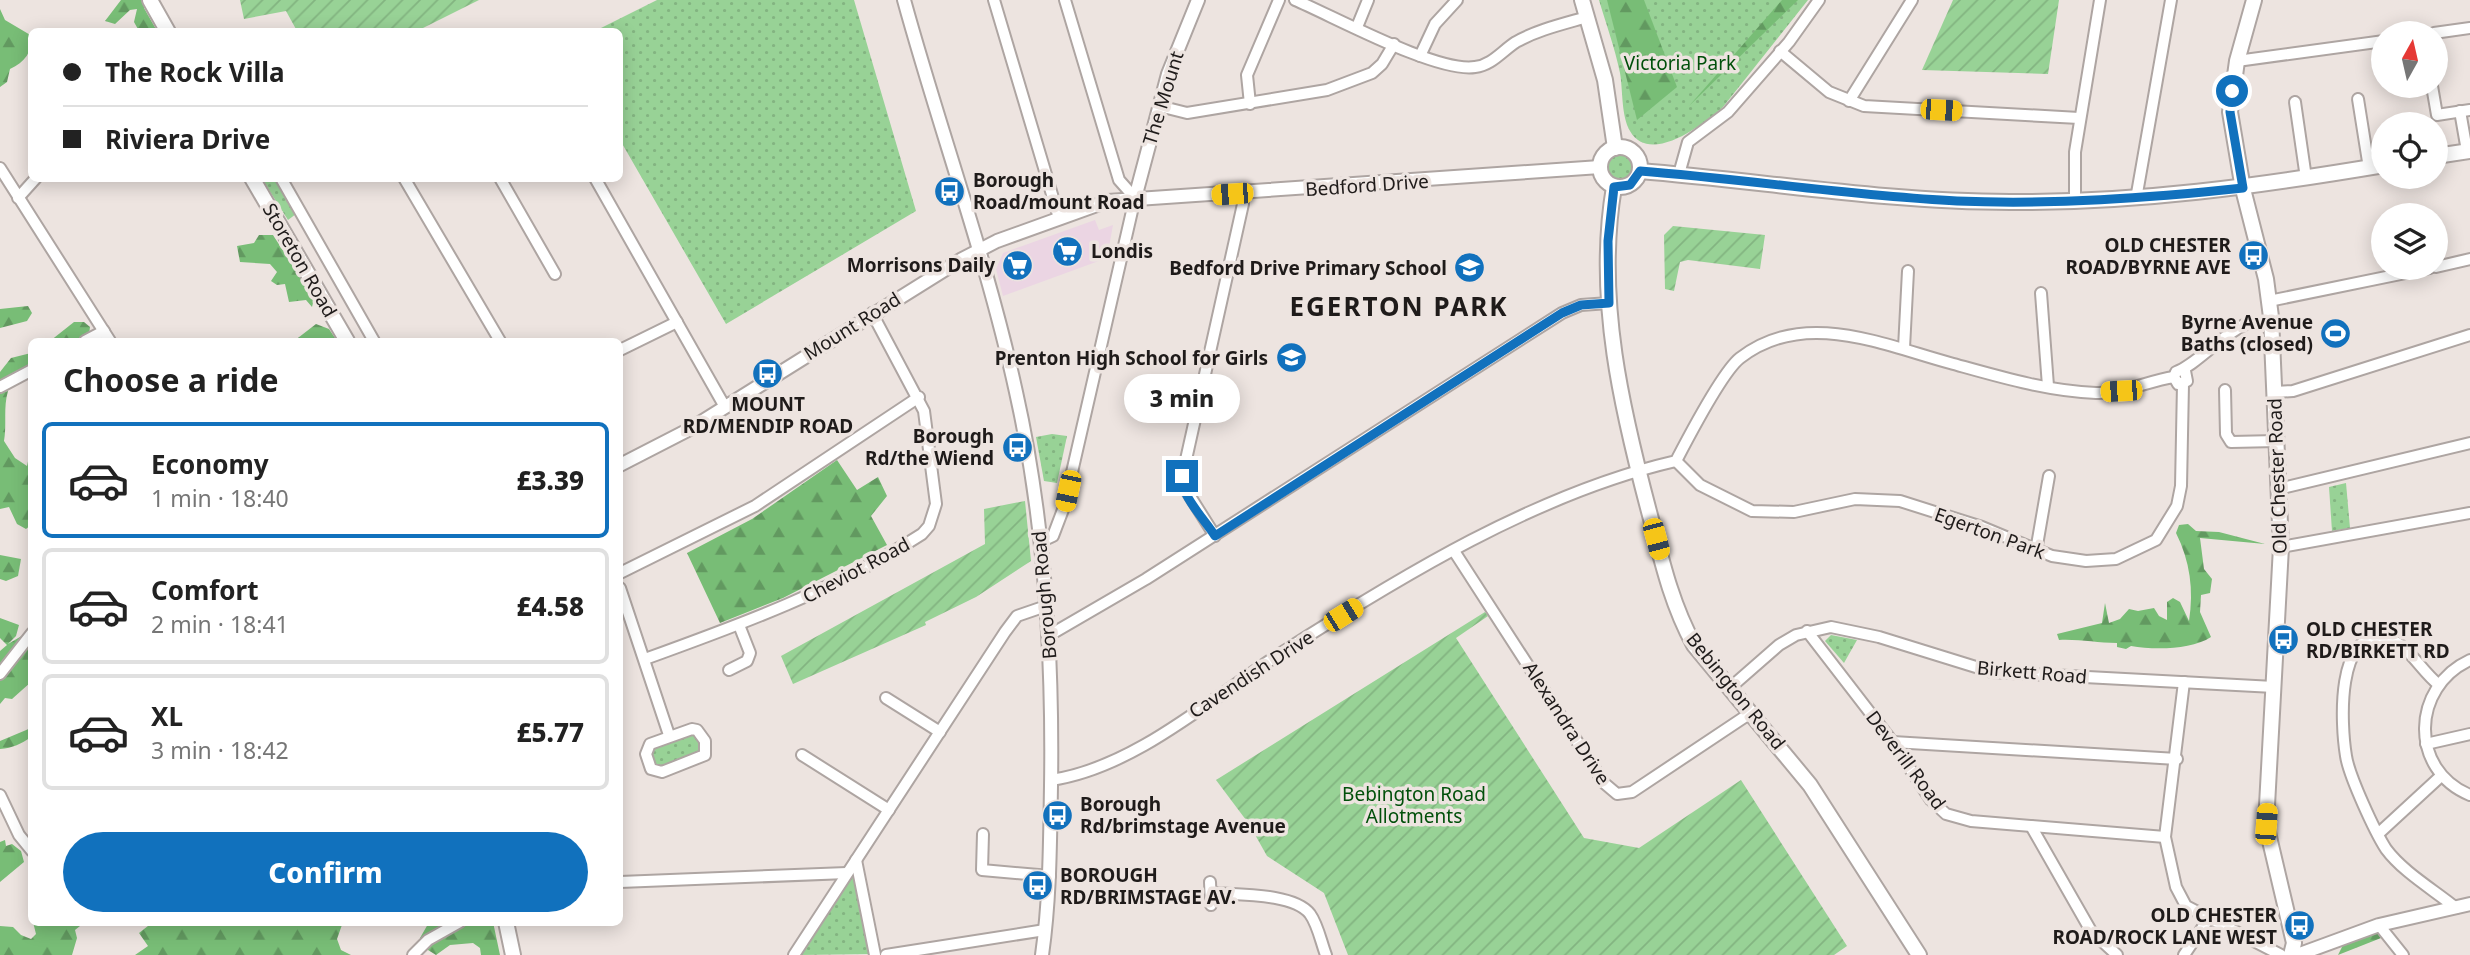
<!DOCTYPE html>
<meta charset="utf-8">
<style>
body{margin:0;font-family:"Noto Sans",sans-serif;background:#f6f6f6;color:#222;height:100vh;display:flex;flex-direction:column;font-size:26px;white-space:nowrap}
*{box-sizing:border-box;margin:0}
p{font-size:23px;color:#767676}
.icon{flex:none;width:38px;height:38px;fill:none;stroke:currentColor;stroke-width:2;stroke-linecap:round;stroke-linejoin:round}
.map{position:relative;flex:1;overflow:hidden}
.drawer{position:absolute;left:28px;top:338px;width:595px;height:588px;display:flex;flex-direction:column;background:#fff;border-radius:10px;box-shadow:0 4px 18px #0003}
.drawer>*{flex:none}
.hud{position:absolute;left:28px;top:28px;width:595px;height:154px;border-radius:10px;box-shadow:0 4px 18px #0003;display:grid;align-content:center;height:154px;padding:0 35px;background:#fff}
.needle{width:46px;rotate:8deg}
.buttons{position:absolute;left:2371px;top:21px;display:grid;gap:14px}
.buttons a{display:grid;place-items:center;width:77px;height:77px;border-radius:50%;background:#fff;box-shadow:0 4px 18px #0003;font-size:35px}
.end{position:absolute;width:32px;height:32px;margin:-16px;border:9px solid #1171bd;background:#fff;box-shadow:0 0 0 4px #fff}
.from{border-radius:50%}
.bubble{position:absolute;height:49px;border-radius:24px;background:#fff;box-shadow:0 4px 18px #0003;font-size:23px;font-weight:800;line-height:49px;text-align:center}
.car{position:absolute;width:21px;height:42px;margin:-21px -10px;border-radius:9px;box-shadow:0 0 5px 2px #0007;background:linear-gradient(#f5c518 24%,#345 0 40%,#f5c518 0 76%,#345 0 86%,#f5c518 0)}
.hud b{display:flex;align-items:center;gap:24px;height:66px;font-size:26px}
.hud b+b{border-top:2px solid #e0e0e0}
.hud i{width:18px;height:18px;background:#222}
ul{padding:0;list-style:none}
li{display:flex;align-items:center;gap:21px;height:116px;margin:0 14px 10px;padding:0 21px;border:4px solid #e0e0e0;border-radius:10px}
li div{flex:1}
li b{display:block;font-size:26px}
li em{font-style:normal;font-weight:800}
li.selected{border-color:#1171bd}
li>.icon{width:63px;height:63px;stroke-width:1.5}
h2{padding:0 35px;font-size:32px;line-height:84px}
.primary-button{display:flex;gap:14px;margin-top:auto;padding:14px 35px}
.primary-button a{flex:1;height:80px;border-radius:42px;background:#1171bd;color:#fff;font-size:28px;font-weight:800;line-height:80px;text-align:center}
.map>svg:first-child{display:block}
.commercial{fill:#ebd5e3}
.grass{fill:url(#grass-dots)}
.forest{fill:url(#forest-firs)}
.garden{fill:url(#garden-furrows)}
.lines{fill:none;stroke-linecap:round;stroke-linejoin:round}
.minor-casing{stroke:#aea5a2;stroke-width:14}
.tertiary-casing{stroke:#aea5a2;stroke-width:16}
.secondary-casing{stroke:#aea5a2;stroke-width:18}
.minor{stroke:#fff;stroke-width:10}
.tertiary{stroke:#fff;stroke-width:12}
.secondary{stroke:#fff;stroke-width:14}
.route{stroke:#1171bd;stroke-width:9}
.labels{text-anchor:middle;dominant-baseline:central;stroke-width:7;stroke-linejoin:round;paint-order:stroke}
.park-label{font-size:19px;fill:#01500a;stroke:#ede4e0}
.street-label{font-size:19px;fill:#1f1b1a;stroke:#ede4e0}
.poi-label{font-size:19px;font-weight:bold;fill:#1f1b1a;stroke:#ede4e0;text-anchor:end}
.district-label{font-size:26px;font-weight:bold;letter-spacing:2px;fill:#1f1b1a;stroke:#ede4e0}
</style>
<div class="map">
<svg width="2470" height="955" viewBox="0 0 2470 955">
<defs>
<pattern id="grass-dots" width="8" height="8" patternUnits="userSpaceOnUse" patternTransform="scale(1.75)"><rect width="8" height="8" fill="#98d296"/><path d="M2 2h.1M6 6h.1" fill="none" stroke="#83b481" stroke-width="1.8" stroke-linecap="round"/></pattern>
<pattern id="forest-firs" width="22" height="20" patternUnits="userSpaceOnUse" patternTransform="scale(1.75)"><rect width="22" height="20" fill="#78bd76"/><path d="M5 1l3.5 6h-7zM16 11l3.5 6h-7z" fill="#629960"/></pattern>
<pattern id="garden-furrows" width="10" height="10" patternUnits="userSpaceOnUse" patternTransform="scale(1.75)"><rect width="10" height="10" fill="#98d296"/><path d="M-1 1l2-2M0 10L10 0M9 11l2-2" fill="none" stroke="#83b481"/></pattern>
</defs>
<rect width="100%" height="100%" fill="#ede4e0"/>
<!-- commercial -->
<path class="commercial" d="M1095 220 1099 230 1113 225 1107 258 1003 296 996 269 1003 253Z"/>
<!-- grass -->
<g class="grass">
<path d="M657 0H854L916 211 726 324 620 140V32L595 31Z"/>
<path d="M1599 0H1808L1723 107C1704 124 1650 166 1630 131 1621 116 1623 90 1620 73 1615 48 1606 24 1599 0Z"/>
<circle cx="1620" cy="167" r="15"/>
<path d="M262 179H276L296 214 288 220Z"/>
<path d="M1052 434 1067 436 1057 483 1044 481 1036 437Z"/>
<path d="M2346 483 2350 528 2332 531 2329 487Z"/>
<path d="M1831 635 1857 640 1844 663 1825 641Z"/>
<path d="M693 734 703 747 700 755 655 769 649 749Z"/>
<path d="M852 877H856L870 954 801 955Z"/>
</g>
<!-- forest -->
<g class="forest">
<path d="M121 0H145L144 8 157 31H139L134 22 137 9 130 10 115 24 105 21Z"/>
<path d="M1607 0H1644L1677 87 1637 120Z"/>
<path d="M1782 0H1798L1689 106Z"/>
<path d="M0 9 5 20 32 36C32 52 25 62 10 69L7 82 0 87Z"/>
<path d="M259 235H273L314 299 312 307 306 300 289 302 285 284 277 285 271 281 277 272 270 264 240 262 237 246 254 243Z"/>
<path d="M28 306 32 313 27 321 0 328V309Z"/>
<path d="M74 322H84L90 327 89 335 77 341H50Z"/>
<path d="M316 324 329 329 337 341H294Z"/>
<path d="M31 353V364L0 380V372L11 358Z"/>
<path d="M8 391C3 408 7 423 4 441L15 458 27 466 31 447V495L28 499 31 525 26 529 17 524 9 507 0 509V393Z"/>
<path d="M837 460 857 490 878 477 887 496 871 516 887 545 783 598 720 623 687 553 752 519Z"/>
<path d="M2188 524 2196 531 2219 532 2265 544 2200 538 2204 569 2212 579 2210 593 2201 595 2200 612 2211 637C2191 650 2154 650 2131 646L2126 649 2117 647V643C2097 643 2079 639 2059 640L2057 634 2102 623 2105 603 2109 623 2120 619 2129 609 2138 611 2154 608 2159 616 2167 620V602L2173 598 2180 602 2189 621C2194 590 2190 561 2176 533L2179 525Z"/>
<path d="M0 555 21 559 18 576 6 581 0 579Z"/>
<path d="M0 618 19 625 16 636 8 644 25 634 32 638 31 682 12 699 5 698 0 704V681L10 669 0 666V651L7 645 0 638Z"/>
<path d="M31 728V737C21 744 13 748 0 749V741Z"/>
<path d="M5 840 6 846 12 844 21 851 24 862 0 882V842Z"/>
<path d="M33 922H85L75 930 77 938 72 955H0V926L13 927 21 935 31 939 36 934Z"/>
<path d="M153 922H343L337 939 341 950 351 955H135L148 946 139 933Z"/>
<path d="M434 922H493L500 955H481L480 948 473 943 450 945 436 955 428 950 420 938 428 924Z"/>
<path d="M2377 933 2381 938 2338 955 2343 945Z"/>
</g>
<!-- garden -->
<g class="garden">
<path d="M240 0H479L417 31H297L286 11 244 19Z"/>
<path d="M1953 0H2059L2048 74 1922 70Z"/>
<path d="M1673 226 1765 235 1760 269 1688 260 1680 262 1674 291 1665 289 1664 235Z"/>
<path d="M1025 501 1031 561 976 597 925 622 926 625 793 684 781 656 985 544 984 509Z"/>
<path d="M1485 612 1488 616 1456 638 1584 838 1639 848 1741 780 1847 946 1834 955H1348L1324 893 1267 856 1249 824 1216 780Z"/>
</g>
<g class="lines">
<defs>
<g id="minor">
<path d="M994 0 1059 218"/>
<path d="M1295 0C1335 17 1437 73 1475 67 1492 65 1502 51 1516 42 1537 30 1563 24 1587 17"/>
<path d="M1357 27 1368 0"/>
<path d="M2434 33 2470 28"/>
<path d="M1780 51 1829 92 1864 106 2079 118"/>
<path d="M1420 56 1435 24 1457 0"/>
<path d="M2237 61 2384 41"/>
<path d="M2432 86 2437 115 2470 110"/>
<path d="M2358 99 2369 168"/>
<path d="M1849 101 1912 0"/>
<path d="M2295 102 2306 178"/>
<path d="M1250 104 1247 75 1279 0"/>
<path d="M1159 106 1187 113 1327 90 1372 73 1382 64 1394 44"/>
<path d="M2460 111 2467 151"/>
<path d="M0 168 110 341"/>
<path d="M1679 174 1688 142 1728 112 1789 42 1819 0"/>
<path d="M281 178 374 341"/>
<path d="M404 178 500 341"/>
<path d="M500 178 555 274"/>
<path d="M595 178 725 407"/>
<path d="M18 198 36 178"/>
<path d="M2136 199 2171 0"/>
<path d="M2075 202V152L2100 0"/>
<path d="M2436 267 2470 259"/>
<path d="M2041 293 2048 386"/>
<path d="M2269 301 2430 268"/>
<path d="M85 341 104 331"/>
<path d="M1904 348 1908 271"/>
<path d="M620 350 677 322"/>
<path d="M2185 371 2187 381 2178 384 2174 377 2176 372C2196 365 2218 338 2244 325"/>
<path d="M0 387 32 370"/>
<path d="M2225 390 2226 434 2231 442 2277 441"/>
<path d="M2274 392 2293 391 2470 335"/>
<path d="M1676 461 1700 485 1752 511 1794 512 1855 499 1900 501 1982 527 2052 556 2086 561 2116 559 2156 540 2177 506 2181 486 2183 384"/>
<path d="M2278 489 2470 443"/>
<path d="M1215 536 1181 482 1243 204 1242 194"/>
<path d="M1040 542 1053 536 1064 507 1135 198 1119 180 1065 0"/>
<path d="M2281 547 2470 513"/>
<path d="M1454 551 1604 783 1617 794 1632 792 1752 712"/>
<path d="M2036 551 2049 476"/>
<path d="M620 573 755 506 919 397"/>
<path d="M620 588 669 735"/>
<path d="M1807 631 1888 736 1931 800 1946 814 1971 821 2165 837"/>
<path d="M1048 636 1146 579 1562 313 1581 305 1609 303"/>
<path d="M645 659C742 624 835 590 922 534L929 526 936 504 924 411 872 313"/>
<path d="M2470 660C2411 687 2409 770 2470 795"/>
<path d="M729 670 747 661 750 653 739 625"/>
<path d="M0 674 32 633"/>
<path d="M2184 682 2165 837 2176 887 2186 906 2281 955"/>
<path d="M2438 684C2422 672 2407 643 2387 638 2335 627 2341 726 2346 756 2349 776 2375 832 2386 849 2403 872 2434 890 2456 908"/>
<path d="M1731 687 1779 645 1796 635 1831 627 1879 637 1992 672 2274 687"/>
<path d="M886 698 940 732"/>
<path d="M692 729 697 730 705 741V755L662 772 651 769 646 754 650 744Z"/>
<path d="M1893 742 2177 759"/>
<path d="M2426 744 2470 734"/>
<path d="M802 755 889 810"/>
<path d="M1051 780C1134 768 1212 698 1281 653 1400 577 1537 493 1676 461 1688 438 1722 372 1740 358 1804 308 1883 345 1950 363 1997 376 2046 391 2096 393 2124 394 2147 381 2174 377"/>
<path d="M0 795 19 835 32 851"/>
<path d="M2031 826 2091 931 2117 955"/>
<path d="M983 834 982 870 1050 876"/>
<path d="M2378 834 2441 776"/>
<path d="M856 860 875 955"/>
<path d="M620 882 847 873"/>
<path d="M1210 882 1211 905"/>
<path d="M1212 893C1238 895 1294 893 1310 914 1318 925 1321 942 1326 955"/>
<path d="M2379 925 2403 955"/>
<path d="M413 955 428 940 460 922"/>
<path d="M794 955 1005 632 1017 616 1046 606"/>
<path d="M886 955 1045 930"/>
<path d="M2184 955 2209 918"/>
</g>
<g id="tertiary">
<path d="M904 0C940 131 987 259 1016 392 1045 521 1053 654 1051 786 1050 843 1050 899 1042 955"/>
<path d="M1135 198 1168 74 1198 0"/>
<path d="M620 465 690 429 962 259 997 241 1108 201 1600 167"/>
<path d="M2292 953 2300 954 2379 925 2470 904"/>
</g>
<g id="secondary">
<path d="M150 0 168 32"/>
<path d="M1582 0 1605 80 1615 148"/>
<path d="M2254 0 2237 61 2230 112 2243 189 2266 279 2271 317 2281 547 2266 824 2294 943 2291 955"/>
<circle cx="1620" cy="167" r="20"/>
<path d="M2436 156 2470 151"/>
<path d="M1640 171C1763 181 1886 202 2010 202 2136 203 2259 186 2384 165"/>
<path d="M252 178 347 341"/>
<path d="M1614 187C1595 298 1622 411 1651 519 1662 562 1672 605 1694 645L1810 785 1919 955"/>
<path d="M506 922 513 955"/>
</g>
</defs>
<!-- minor casing -->
<use href="#minor" class="minor-casing"/>
<!-- tertiary casing -->
<use href="#tertiary" class="tertiary-casing"/>
<!-- secondary casing -->
<use href="#secondary" class="secondary-casing"/>
<!-- minor -->
<use href="#minor" class="minor"/>
<!-- tertiary -->
<use href="#tertiary" class="tertiary"/>
<!-- secondary -->
<use href="#secondary" class="secondary"/>
</g>
<g class="lines">
<!-- route -->
<path class="route" d="M1182 476C1179 494 1206 521 1215 536L1562 313 1581 305 1609 303 1608 241 1614 187 1630 185 1640 171C1746 179 1851 196 1957 201 2053 205 2148 198 2243 188L2230 112 2232 91"/>
</g>
<!-- icons -->
<defs>
<symbol id="bus-disc" viewBox="-11 -11 22 22"><circle r="9.5" fill="#1171bd" stroke="#ede4e0"/><path d="M-5-6H5V4H4V6H2V4H-2V6H-4V4H-5ZM-3.5-4V0h7V-4ZM-3.5 1.2v1.5H-2V1.2ZM2 1.2v1.5H3.5V1.2Z" fill="#fff"/></symbol>
<symbol id="supermarket-disc" viewBox="-11 -11 22 22"><circle r="9.5" fill="#1171bd" stroke="#ede4e0"/><path d="M-6-5.5h2.5l.6 2H6L4.5 2H-2.5L-4.4-4H-6ZM-1.5 3.2a1.3 1.3 0 1 0 .1 0ZM3 3.2a1.3 1.3 0 1 0 .1 0Z" fill="#fff"/></symbol>
<symbol id="school-disc" viewBox="-11 -11 22 22"><circle r="9.5" fill="#1171bd" stroke="#ede4e0"/><path d="M0-5L7-2L0 1L-7-2ZM-4 1L0 2.5L4 1V4Q0 6-4 4Z" fill="#fff"/></symbol>
<symbol id="stadium-disc" viewBox="-11 -11 22 22"><circle r="9.5" fill="#1171bd" stroke="#ede4e0"/><path d="M0-5a6.5 5 0 1 0 0 10a6.5 5 0 1 0 0-10ZM-3.5-1.8h7v3.6h-7Z" fill="#fff"/></symbol>
</defs>
<g fill-rule="evenodd">
<use href="#bus-disc" x="932" y="174" width="35" height="35"/>
<use href="#supermarket-disc" x="1050" y="234" width="35" height="35"/>
<use href="#bus-disc" x="2236" y="238" width="35" height="35"/>
<use href="#supermarket-disc" x="1000" y="248" width="35" height="35"/>
<use href="#school-disc" x="1452" y="250" width="35" height="35"/>
<use href="#stadium-disc" x="2318" y="316" width="35" height="35"/>
<use href="#school-disc" x="1274" y="340" width="35" height="35"/>
<use href="#bus-disc" x="750" y="356" width="35" height="35"/>
<use href="#bus-disc" x="1000" y="430" width="35" height="35"/>
<use href="#bus-disc" x="2266" y="622" width="35" height="35"/>
<use href="#bus-disc" x="1040" y="798" width="35" height="35"/>
<use href="#bus-disc" x="1020" y="868" width="35" height="35"/>
<use href="#bus-disc" x="2282" y="908" width="35" height="35"/>
</g>
<g class="labels">
<!-- park labels -->
<g class="park-label">
<text x="1680" y="63">Victoria Park</text>
<text x="1414" y="794">Bebington Road<tspan x="1414" dy="22">Allotments</tspan></text>
</g>
<!-- street labels -->
<g class="street-label">
<text transform="translate(1163 98) rotate(-73)">The Mount</text>
<text transform="translate(1367 185) rotate(-4)">Bedford Drive</text>
<text transform="translate(300 260) rotate(60)">Storeton Road</text>
<text transform="translate(852 326) rotate(-32)">Mount Road</text>
<text transform="translate(2277 476) rotate(-92)">Old Chester Road</text>
<text transform="translate(1990 533) rotate(20)">Egerton Park</text>
<text transform="translate(856 570) rotate(-28)">Cheviot Road</text>
<text transform="translate(1044 595) rotate(-95)">Borough Road</text>
<text transform="translate(2032 672) rotate(5)">Birkett Road</text>
<text transform="translate(1251 674) rotate(-33)">Cavendish Drive</text>
<text transform="translate(1736 691) rotate(51)">Bebington Road</text>
<text transform="translate(1567 723) rotate(57)">Alexandra Drive</text>
<text transform="translate(1906 760) rotate(53)">Deverill Road</text>
</g>
<!-- poi labels -->
<g class="poi-label">
<text x="973" y="180" text-anchor="start">Borough<tspan x="973" dy="22">Road/mount Road</tspan></text>
<text x="2231" y="245">OLD CHESTER<tspan x="2231" dy="22">ROAD/BYRNE AVE</tspan></text>
<text x="1091" y="251" text-anchor="start">Londis</text>
<text x="995" y="265">Morrisons Daily</text>
<text x="1447" y="268">Bedford Drive Primary School</text>
<text x="2313" y="322">Byrne Avenue<tspan x="2313" dy="22">Baths (closed)</tspan></text>
<text x="1268" y="358">Prenton High School for Girls</text>
<text x="768" y="404" text-anchor="middle">MOUNT<tspan x="768" dy="22">RD/MENDIP ROAD</tspan></text>
<text x="994" y="436">Borough<tspan x="994" dy="22">Rd/the Wiend</tspan></text>
<text x="2306" y="629" text-anchor="start">OLD CHESTER<tspan x="2306" dy="22">RD/BIRKETT RD</tspan></text>
<text x="1080" y="804" text-anchor="start">Borough<tspan x="1080" dy="22">Rd/brimstage Avenue</tspan></text>
<text x="1060" y="875" text-anchor="start">BOROUGH<tspan x="1060" dy="22">RD/BRIMSTAGE AV.</tspan></text>
<text x="2277" y="915">OLD CHESTER<tspan x="2277" dy="22">ROAD/ROCK LANE WEST</tspan></text>
</g>
<!-- district labels -->
<g class="district-label">
<text x="1399" y="306">EGERTON PARK</text>
</g>
</g>
</svg>
<div class="buttons">
<a><svg class="needle" viewBox="-14 -14 28 28"><path d="M0-13l5 13h-10z" fill="#e53935"/><path d="M0 13l5-13h-10z" fill="#767676"/></svg></a>
<a><svg class="icon" aria-label="locate" viewBox="0 0 24 24"><circle cx="12" cy="12" r="6"/><path d="M12 2v4M12 18v4M2 12h4M18 12h4"/></svg></a>
<a><svg class="icon" aria-label="layers" viewBox="0 0 24 24"><path d="M12 4l9 5-9 5-9-5zM3 14l9 5 9-5"/></svg></a>
</div>
<i class="end from" style="left:2232px;top:91px"></i>
<i class="end" style="left:1182px;top:476px"></i>
<div class="bubble" style="left:1124px;top:374px;width:116px">3 min</div>
<i class="car" style="left:1941px;top:110px;rotate:93deg"></i>
<i class="car" style="left:1232px;top:194px;rotate:266deg"></i>
<i class="car" style="left:2121px;top:391px;rotate:267deg"></i>
<i class="car" style="left:1068px;top:491px;rotate:192deg"></i>
<i class="car" style="left:1656px;top:539px;rotate:165deg"></i>
<i class="car" style="left:1343px;top:615px;rotate:58deg"></i>
<i class="car" style="left:2266px;top:824px;rotate:4deg"></i>
<div class="hud">
<b><i class="from"></i>The Rock Villa</b>
<b><i></i>Riviera Drive</b>
</div>
<section class="drawer">
<h2>Choose a ride</h2>
<ul>
<li class="selected"><svg class="icon" aria-label="car" viewBox="0 0 24 24"><path d="M5 17H2v-5l4-1 3-4h7l3 4 3 1v5h-3M9 17h6M6 11h13"/><circle cx="7" cy="17" r="2"/><circle cx="17" cy="17" r="2"/></svg><div><b>Economy</b><p>1 min · 18:40</p></div><em>£3.39</em></li>
<li><svg class="icon" aria-label="car" viewBox="0 0 24 24"><path d="M5 17H2v-5l4-1 3-4h7l3 4 3 1v5h-3M9 17h6M6 11h13"/><circle cx="7" cy="17" r="2"/><circle cx="17" cy="17" r="2"/></svg><div><b>Comfort</b><p>2 min · 18:41</p></div><em>£4.58</em></li>
<li><svg class="icon" aria-label="car" viewBox="0 0 24 24"><path d="M5 17H2v-5l4-1 3-4h7l3 4 3 1v5h-3M9 17h6M6 11h13"/><circle cx="7" cy="17" r="2"/><circle cx="17" cy="17" r="2"/></svg><div><b>XL</b><p>3 min · 18:42</p></div><em>£5.77</em></li>
</ul>
<div class="primary-button"><a>Confirm</a></div>
</section>
</div>
